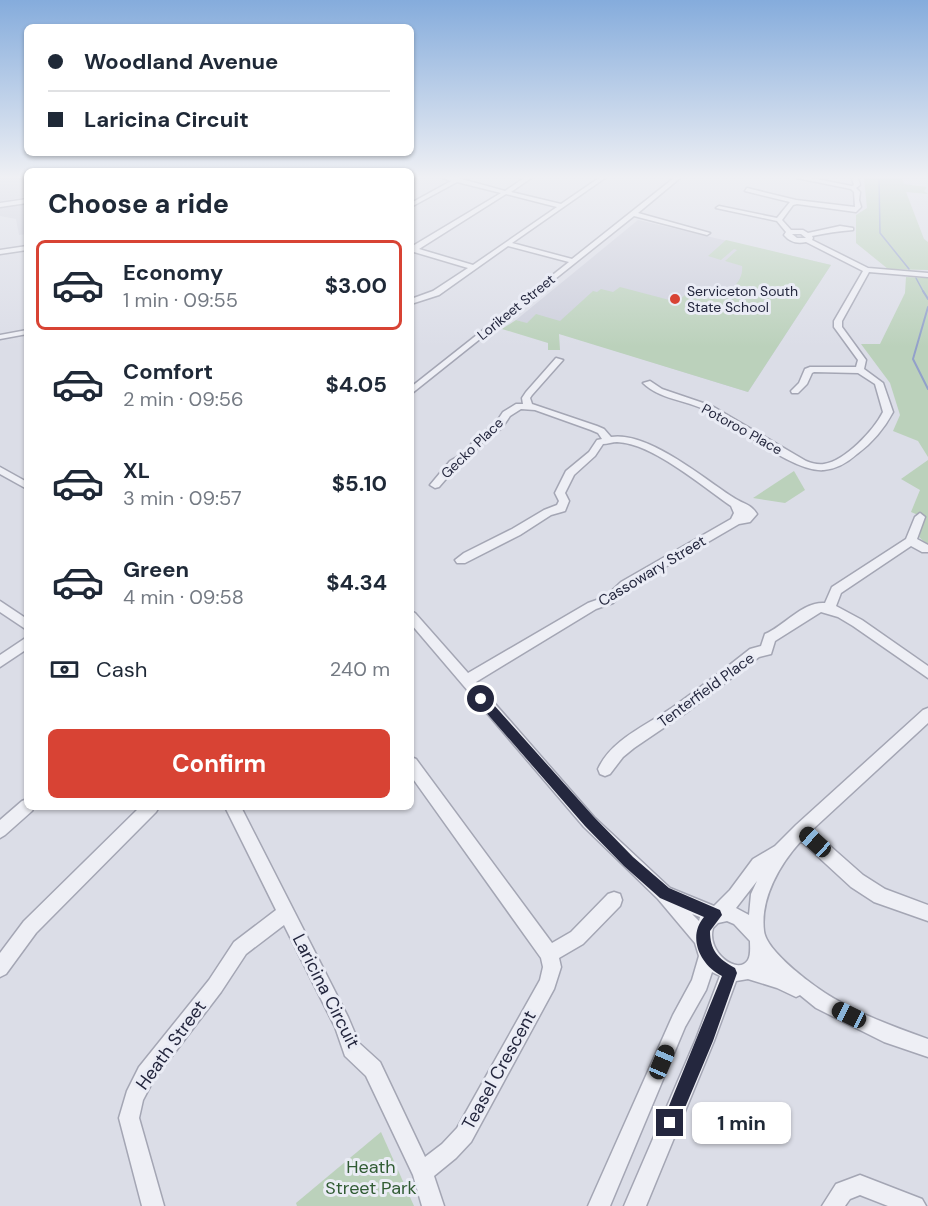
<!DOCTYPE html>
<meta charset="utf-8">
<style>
body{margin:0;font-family:"DM Sans",sans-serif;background:#f2f2f3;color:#1f2937;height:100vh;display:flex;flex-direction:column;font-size:22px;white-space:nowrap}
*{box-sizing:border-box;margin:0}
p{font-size:20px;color:#747a83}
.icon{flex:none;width:33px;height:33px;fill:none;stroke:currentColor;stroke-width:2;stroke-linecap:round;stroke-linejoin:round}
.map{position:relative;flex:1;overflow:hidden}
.side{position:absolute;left:24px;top:168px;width:390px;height:642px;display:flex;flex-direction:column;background:#fff;border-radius:9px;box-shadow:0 2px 4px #0004}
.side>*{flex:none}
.guide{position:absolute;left:24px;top:24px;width:390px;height:132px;border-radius:9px;box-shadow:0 2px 4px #0004;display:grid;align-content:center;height:132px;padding:0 24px;background:#fff}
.end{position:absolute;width:27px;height:27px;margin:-14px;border:8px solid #24273e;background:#fff;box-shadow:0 0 0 3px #fff}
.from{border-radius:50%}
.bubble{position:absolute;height:42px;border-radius:9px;background:#fff;box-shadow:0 2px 4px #0004;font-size:20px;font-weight:700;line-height:42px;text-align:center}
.car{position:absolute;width:18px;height:36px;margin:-18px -9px;border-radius:8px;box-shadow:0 0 4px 2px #0007;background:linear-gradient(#222 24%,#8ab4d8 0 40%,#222 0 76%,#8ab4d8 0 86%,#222 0)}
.guide b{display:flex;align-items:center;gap:21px;height:57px;font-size:22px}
.guide b+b{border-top:2px solid #e0e1e3}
.guide i{width:15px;height:15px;background:#1f2937}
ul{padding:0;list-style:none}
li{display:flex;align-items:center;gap:18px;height:90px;margin:0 12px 9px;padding:0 12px;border:3px solid transparent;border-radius:9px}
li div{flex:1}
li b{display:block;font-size:22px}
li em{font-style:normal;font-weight:700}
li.selected{border-color:#d84334}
li>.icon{width:54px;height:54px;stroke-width:1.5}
h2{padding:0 24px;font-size:27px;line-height:72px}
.pay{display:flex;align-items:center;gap:15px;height:66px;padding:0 24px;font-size:22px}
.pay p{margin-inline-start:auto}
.action{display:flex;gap:12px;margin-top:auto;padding:12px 24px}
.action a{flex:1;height:69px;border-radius:9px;background:#d84334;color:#fff;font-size:24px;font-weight:700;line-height:69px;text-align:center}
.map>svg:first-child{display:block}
.built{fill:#cdcfdc}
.green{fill:#bbd1bb}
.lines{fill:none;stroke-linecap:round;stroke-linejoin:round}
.stream-far1{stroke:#92a0ca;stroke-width:1.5}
.stream{stroke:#92a0ca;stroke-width:2}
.minor-casing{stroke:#a4a6b4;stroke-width:3}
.minor{fill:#eeeff5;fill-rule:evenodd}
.route{fill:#24273e}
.poi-dot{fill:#d84334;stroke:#eaecf5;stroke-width:2}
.labels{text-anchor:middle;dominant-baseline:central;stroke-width:6;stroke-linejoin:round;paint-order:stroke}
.far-poi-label{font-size:14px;fill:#24273e;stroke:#eaecf5;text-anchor:start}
.far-street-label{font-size:14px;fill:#24273e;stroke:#eaecf5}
.street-label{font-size:15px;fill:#24273e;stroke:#eaecf5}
.near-street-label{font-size:18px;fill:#24273e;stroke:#eaecf5}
.near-park-label{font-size:18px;fill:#305b33;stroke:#eaecf5}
</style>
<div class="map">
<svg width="928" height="1206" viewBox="0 0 928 1206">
<rect width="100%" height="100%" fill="#dbdde7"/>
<!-- built -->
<g class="built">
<path d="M0 178H27V197L0 201Z"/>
<path d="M27 204V234L19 235 16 219 0 216V208Z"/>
<path d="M638 220 831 265 748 392 516 320Z"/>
</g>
<!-- green -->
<g class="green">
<path d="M864 178H902L904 184 927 187 924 191 928 194 906 192 924 239 928 242V270L888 269 856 243V215L867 208Z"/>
<path d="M726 240 831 265 748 392 559 334 560 350H548V343L502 329 516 320 527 323 536 314 560 321 593 291 597 292 601 289 613 292 620 287 677 302 685 295C694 296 707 300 715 298 729 294 744 281 742 266L725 261 737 250 734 249 721 260 708 256Z"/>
<path d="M906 277 928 278V457L918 441 893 431 900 415 890 383 861 344H880L905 293Z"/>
<path d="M928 460V545L919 537 925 518 911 512 920 490 901 479Z"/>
<path d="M794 471 805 490 785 503 753 498Z"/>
<path d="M381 1132 414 1206H297L296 1203Z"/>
</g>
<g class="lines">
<!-- stream-far1 -->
<g class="stream-far1">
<path d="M879 178 880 233 909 269"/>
<path d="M916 278 924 293"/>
</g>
<!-- stream -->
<g class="stream">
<path d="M923 291 928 299"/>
<path d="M928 307 913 359 928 389"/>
</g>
<defs>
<g id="minor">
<path d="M443 178H458L505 191 524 178H531L511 192 561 204 599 178H605L512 243 572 259 674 178H680L638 213 710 233 707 235 634 216 411 394V387L569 262 508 246 439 295 411 304V299L433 291 468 268 414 252 411 253V247L501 193 457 182 411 207V203L451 181ZM506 194 557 207 473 265 419 249Z"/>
<path d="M797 178H811L852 186 854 185 852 178H858L860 185 856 188 860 192 859 200 861 207 856 212 797 204 793 205 782 220 791 230H803L808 233 840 226 853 228V230C839 231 826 233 812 236L813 238 812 240 868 268 928 273V277L869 272 842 321V327L866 360 864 369 883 383 893 412C884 429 872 443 857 454 848 462 837 469 824 470 793 473 736 424 706 410 685 400 659 399 643 383L650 381 662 389 712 406 806 461C811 463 818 465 824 464 845 461 874 430 883 412L875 384 858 373 814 372 812 373 807 384 798 393H792L791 391 799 383 805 369 810 367H856L858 360 834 327V321L863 271 806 242C797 244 790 242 784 235L786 232 777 221 716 208 719 206 777 218 790 202 745 191 747 188 796 200 855 207 854 192 851 189ZM792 234H801L806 238H797Z"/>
<path d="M27 199V203L0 207V203Z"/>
<path d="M27 246V250L0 254V250Z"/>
<path d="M27 330V334L0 339V335Z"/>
<path d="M556 358 563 360 532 395 530 398 532 404 597 426 604 429 611 437C647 431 702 477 731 496 742 504 750 503 757 514L750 522 739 524 629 588 613 603 596 609 476 682 594 817 670 888 714 906 730 890 753 859 775 846 796 825 923 710 928 708V723L812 830 863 875 885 889 928 905V921L874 902 851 887 801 841C780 864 760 898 764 931 766 952 817 989 835 999 864 1016 897 1028 928 1039V1057L884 1042 816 1008 800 995 796 997 777 988 748 979 736 981 714 1041 646 1206H624L696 1039 720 976 712 972 706 990 685 1027 610 1206H588L673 1015 692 980 699 956 695 943 658 899 584 827 411 624V611L415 613 468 673 588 603 605 597 621 582 731 519 734 513 731 506C702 486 652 443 617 442 613 442 607 444 603 444L595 456 574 475 565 493 569 501 565 511 551 515 520 535 465 563H457L455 560 464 553 512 529 544 510 557 505 559 501 555 493 566 471 589 452 597 440 602 439 598 433 591 430 535 410 521 409 510 416 502 428 483 441 470 457 458 465 439 487 435 488 430 485 450 461 464 453 477 437 495 424 503 412 516 404H523L522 398 526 392ZM757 881 751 894 749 915 736 908ZM692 914 700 917 699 921ZM727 921 734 924 750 941C750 946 751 955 748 960 738 976 706 952 713 928L718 923Z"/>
<path d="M0 467 27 482V489L0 474Z"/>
<path d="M920 513 925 517 917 539 928 545V552H922L911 546 841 593 836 606 862 620 928 666V678L853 626 838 617 821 612 775 641 771 654 759 657 687 712 634 748 623 757 610 774 605 776 600 774 598 769C612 738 650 724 676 705 701 687 726 668 750 649L761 646 765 634C784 626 803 601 825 603L832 587 906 539 915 517Z"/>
<path d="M0 601 27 619V630L0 612Z"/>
<path d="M27 637V649L0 667V655Z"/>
<path d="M411 757 416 759 552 943 571 932 608 894 614 892 620 894 622 900 620 906 583 944 559 958 561 967 554 989 471 1142 456 1158 434 1176 444 1206H422L413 1175 366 1076 345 1056 335 1027 284 925 246 954 221 992 153 1081 143 1100 139 1118 164 1206H142L119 1118 127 1091 139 1067 209 980 234 942 276 910 225 807H241L348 1017 359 1043 380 1062 425 1157 442 1144 457 1128 540 980 543 967 541 958 411 776Z"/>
<path d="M27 799V807H34L32 811 5 835 0 838V820L22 801Z"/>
<path d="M140 807H159L156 812 36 933 6 974 0 977V953L24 921Z"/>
<path d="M860 1175 922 1199 926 1206H888L860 1195 850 1199 845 1206H822L836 1184Z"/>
</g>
</defs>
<!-- minor casing -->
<use href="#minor" class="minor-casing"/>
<!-- minor -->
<use href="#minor" class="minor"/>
</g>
<!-- sky -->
<linearGradient id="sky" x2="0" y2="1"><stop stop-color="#85acdc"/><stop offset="0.51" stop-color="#eff0f4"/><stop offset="1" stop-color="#eff0f4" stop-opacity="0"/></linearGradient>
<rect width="928" height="347" fill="url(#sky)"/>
<!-- route -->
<path class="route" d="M481 694 485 695 594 817 633 857 669 888 720 910 722 915 710 931C710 950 718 959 735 968L737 973 713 1041 676 1129 670 1131 664 1129 662 1123 722 976C700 965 687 937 704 917L660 898 624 866 585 826 477 702 476 699Z"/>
<!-- markers -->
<circle class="poi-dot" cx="675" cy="299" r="6"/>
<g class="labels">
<!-- far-poi labels -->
<g class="far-poi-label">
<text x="687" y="291">Serviceton South<tspan x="687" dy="16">State School</tspan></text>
</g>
<!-- far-street labels -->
<g class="far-street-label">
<text transform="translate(516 307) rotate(-39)">Lorikeet Street</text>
<text transform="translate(742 429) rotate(29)">Potoroo Place</text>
<text transform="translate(472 448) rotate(-44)">Gecko Place</text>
</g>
<!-- street labels -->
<g class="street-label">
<text transform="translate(652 571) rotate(-31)">Cassowary Street</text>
<text transform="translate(706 690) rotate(-36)">Tenterfield Place</text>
</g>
<!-- near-street labels -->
<g class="near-street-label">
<text transform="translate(326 991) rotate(63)">Laricina Circuit</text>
<text transform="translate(171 1045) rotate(-54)">Heath Street</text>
<text transform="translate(499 1070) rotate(-61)">Teasel Crescent</text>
</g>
<!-- near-park labels -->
<g class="near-park-label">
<text x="371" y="1167">Heath<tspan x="371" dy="21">Street Park</tspan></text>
</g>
</g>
</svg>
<i class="end from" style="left:481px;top:699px"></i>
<i class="end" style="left:670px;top:1123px"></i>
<div class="bubble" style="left:692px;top:1102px;width:99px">1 min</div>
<i class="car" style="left:815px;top:842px;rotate:312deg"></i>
<i class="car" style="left:849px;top:1015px;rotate:296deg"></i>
<i class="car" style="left:662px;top:1062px;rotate:23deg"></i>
<div class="guide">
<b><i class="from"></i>Woodland Avenue</b>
<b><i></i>Laricina Circuit</b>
</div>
<section class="side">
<h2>Choose a ride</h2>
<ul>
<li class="selected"><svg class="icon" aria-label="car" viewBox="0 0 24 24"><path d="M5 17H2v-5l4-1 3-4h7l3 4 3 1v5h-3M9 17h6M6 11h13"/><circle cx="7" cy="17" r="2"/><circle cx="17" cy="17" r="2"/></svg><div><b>Economy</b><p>1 min · 09:55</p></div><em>$3.00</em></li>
<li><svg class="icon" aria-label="car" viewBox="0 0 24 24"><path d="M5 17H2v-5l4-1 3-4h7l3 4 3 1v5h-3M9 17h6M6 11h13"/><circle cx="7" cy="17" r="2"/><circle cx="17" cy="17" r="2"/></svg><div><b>Comfort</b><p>2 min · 09:56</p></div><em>$4.05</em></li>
<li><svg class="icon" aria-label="car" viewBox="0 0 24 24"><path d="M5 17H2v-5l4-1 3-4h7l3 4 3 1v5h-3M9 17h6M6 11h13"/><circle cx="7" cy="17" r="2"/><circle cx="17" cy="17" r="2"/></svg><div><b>XL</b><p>3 min · 09:57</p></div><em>$5.10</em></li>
<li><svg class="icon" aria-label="car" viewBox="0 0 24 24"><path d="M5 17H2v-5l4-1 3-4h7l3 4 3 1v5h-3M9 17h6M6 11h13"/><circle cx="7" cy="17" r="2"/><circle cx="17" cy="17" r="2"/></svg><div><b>Green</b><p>4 min · 09:58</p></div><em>$4.34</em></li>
</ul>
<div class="pay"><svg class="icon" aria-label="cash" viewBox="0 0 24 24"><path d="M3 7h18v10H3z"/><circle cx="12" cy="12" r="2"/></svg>Cash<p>240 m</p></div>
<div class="action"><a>Confirm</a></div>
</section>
</div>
